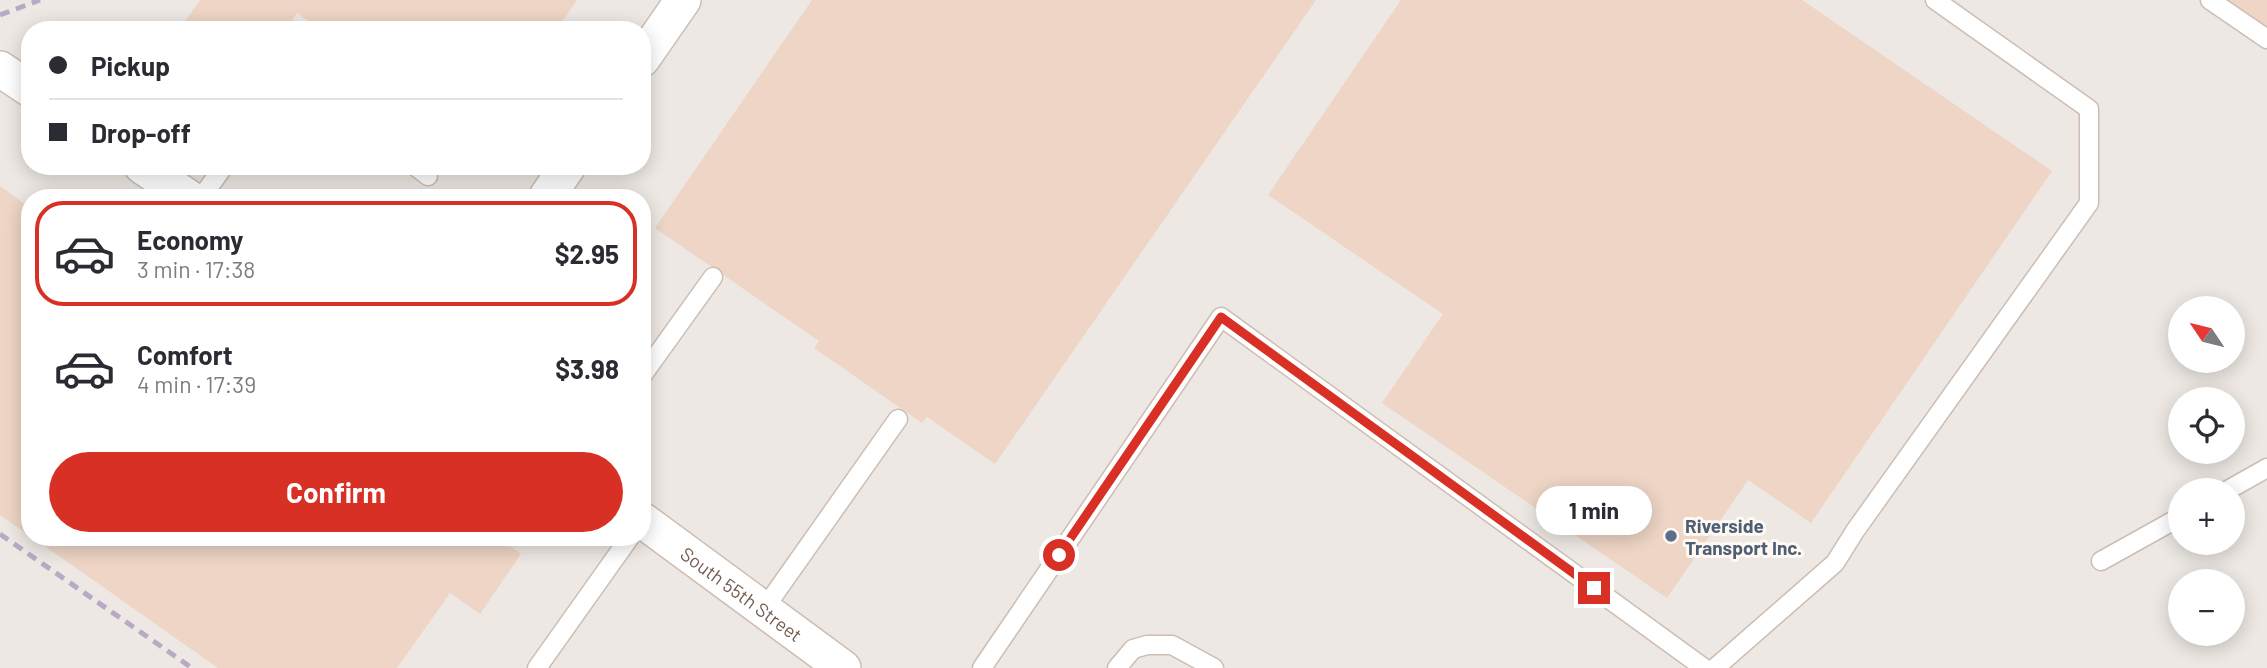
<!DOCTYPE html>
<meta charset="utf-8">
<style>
body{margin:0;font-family:Barlow,sans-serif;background:#f7f7f7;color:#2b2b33;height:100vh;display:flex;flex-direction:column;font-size:26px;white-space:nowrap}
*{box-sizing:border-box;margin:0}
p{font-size:23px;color:#7c7c81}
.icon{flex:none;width:38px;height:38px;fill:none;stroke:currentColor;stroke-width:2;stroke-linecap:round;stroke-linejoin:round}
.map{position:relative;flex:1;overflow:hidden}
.drawer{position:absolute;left:21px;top:189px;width:630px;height:357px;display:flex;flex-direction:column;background:#fff;border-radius:28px;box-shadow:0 4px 18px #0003}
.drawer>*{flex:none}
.guide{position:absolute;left:21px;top:21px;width:630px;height:154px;border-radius:28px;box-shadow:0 4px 18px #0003;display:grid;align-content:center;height:154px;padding:0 28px;background:#fff}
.needle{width:46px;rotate:305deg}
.controls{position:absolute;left:2168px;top:296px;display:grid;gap:14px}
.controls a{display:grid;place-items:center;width:77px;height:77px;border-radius:50%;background:#fff;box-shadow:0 4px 18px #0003;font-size:35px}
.end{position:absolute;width:32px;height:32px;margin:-16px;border:9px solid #d93025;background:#fff;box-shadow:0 0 0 4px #fff}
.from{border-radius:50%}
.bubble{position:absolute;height:49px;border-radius:24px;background:#fff;box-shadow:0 4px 18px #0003;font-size:23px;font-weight:700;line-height:49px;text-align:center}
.guide b{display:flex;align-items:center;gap:24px;height:66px;font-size:26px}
.guide b+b{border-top:2px solid #e1e1e2}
.guide i{width:18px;height:18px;background:#2b2b33}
ul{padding:12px 0 0;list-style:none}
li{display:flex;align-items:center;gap:21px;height:105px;margin:0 14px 10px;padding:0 14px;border:4px solid transparent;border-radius:28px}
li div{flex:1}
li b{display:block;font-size:26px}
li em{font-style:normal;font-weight:700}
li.current{border-color:#d93025}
li>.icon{width:63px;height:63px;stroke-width:1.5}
.button{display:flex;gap:14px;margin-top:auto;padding:14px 28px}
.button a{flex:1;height:80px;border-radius:42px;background:#d93025;color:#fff;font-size:28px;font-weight:700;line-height:80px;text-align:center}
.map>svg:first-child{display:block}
.industrial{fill:#ede8e3;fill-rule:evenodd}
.building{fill:#eed5c5}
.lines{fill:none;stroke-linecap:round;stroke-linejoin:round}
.lane-casing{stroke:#cdbdb2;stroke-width:21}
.street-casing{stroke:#cdbdb2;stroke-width:38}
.lane{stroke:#fff;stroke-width:18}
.street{stroke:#fff;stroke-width:35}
.rail{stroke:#b8a9c5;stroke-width:5;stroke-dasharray:10 7;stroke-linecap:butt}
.route{stroke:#d93025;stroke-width:9}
.service-dot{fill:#5c6f8a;stroke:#fef9f2;stroke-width:2.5}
.labels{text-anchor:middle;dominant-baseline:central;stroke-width:6;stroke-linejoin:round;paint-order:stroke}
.service-label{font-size:19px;font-weight:bold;fill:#4e5e75;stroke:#fef9f2;text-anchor:start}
.street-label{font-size:19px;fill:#755c50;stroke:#fef9f2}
</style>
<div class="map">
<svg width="2267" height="668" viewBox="0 0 2267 668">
<rect width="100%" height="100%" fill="#fbf5eb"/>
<!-- industrial -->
<path class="industrial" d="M0 0H2267V668H0ZM30 30H642V166H30ZM30 198H642V537H30ZM2180 308H2233V360H2180ZM2180 399H2233V452H2180ZM2180 490H2233V542H2180ZM2180 581H2233V634H2180Z"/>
<!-- building -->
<g class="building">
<path d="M200 0H577L556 30H322L297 13 286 30H179Z"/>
<path d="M812 0H1316L995 464 927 417 922 423 814 348 819 341 655 228Z"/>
<path d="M1401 0H1802L2052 171 1811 523 1748 480 1667 598 1382 403 1443 314 1268 195Z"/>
<path d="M2228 0H2267V27Z"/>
<path d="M0 186 30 208V536L0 515Z"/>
<path d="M32 537H497L521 554 480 614 450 593 397 668H218Z"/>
</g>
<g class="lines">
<defs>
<g id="lane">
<path d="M2210 0 2267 39"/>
<path d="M415 166 428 176"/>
<path d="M201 198 224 166"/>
<path d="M642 376 713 277"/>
<path d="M2228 490 2267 468"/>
<path d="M2101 561 2180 517"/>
<path d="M764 609 898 419"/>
<path d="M537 668 630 537"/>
<path d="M982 668 1221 317 1704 668"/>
<path d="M1117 668 1133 649 1147 645H1172L1214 668"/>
<path d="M1715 668 1835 563 1855 531 2089 203V109L1935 0"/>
</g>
<g id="street">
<path d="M642 59 683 0"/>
<path d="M0 69 30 89"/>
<path d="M142 166 189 198"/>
<path d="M546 198 568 166"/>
<path id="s1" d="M642 520 843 668"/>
</g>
</defs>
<!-- lane casing -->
<use href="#lane" class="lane-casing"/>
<!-- street casing -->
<use href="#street" class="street-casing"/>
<!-- lane -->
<use href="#lane" class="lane"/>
<!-- street -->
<use href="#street" class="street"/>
<!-- rail -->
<g class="rail">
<path d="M0 15 40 0"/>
<path d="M0 534 192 668"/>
</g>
</g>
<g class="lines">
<!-- route -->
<path class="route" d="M1059 555 1221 317 1594 588"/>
</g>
<!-- markers -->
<circle class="service-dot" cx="1671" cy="536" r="7"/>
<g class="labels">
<!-- service labels -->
<g class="service-label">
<text x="1685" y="525">Riverside<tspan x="1685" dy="22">Transport Inc.</tspan></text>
</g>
<!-- street labels -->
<g class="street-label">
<text stroke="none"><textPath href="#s1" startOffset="124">South 55th Street</textPath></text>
</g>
</g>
</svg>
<div class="controls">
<a><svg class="needle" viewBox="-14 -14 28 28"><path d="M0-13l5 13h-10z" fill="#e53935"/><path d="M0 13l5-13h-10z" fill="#7c7c81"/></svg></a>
<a><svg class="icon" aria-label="locate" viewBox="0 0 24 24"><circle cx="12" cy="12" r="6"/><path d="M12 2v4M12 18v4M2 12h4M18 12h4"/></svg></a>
<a>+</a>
<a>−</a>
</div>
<i class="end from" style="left:1059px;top:555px"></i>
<i class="end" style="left:1594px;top:588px"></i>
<div class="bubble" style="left:1536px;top:486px;width:116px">1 min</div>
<div class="guide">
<b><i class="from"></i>Pickup</b>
<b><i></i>Drop-off</b>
</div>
<section class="drawer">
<ul>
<li class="current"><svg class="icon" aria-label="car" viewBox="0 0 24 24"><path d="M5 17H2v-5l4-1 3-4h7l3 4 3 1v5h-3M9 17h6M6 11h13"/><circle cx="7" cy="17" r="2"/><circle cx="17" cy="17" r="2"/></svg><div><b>Economy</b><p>3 min · 17:38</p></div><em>$2.95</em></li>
<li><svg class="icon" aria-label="car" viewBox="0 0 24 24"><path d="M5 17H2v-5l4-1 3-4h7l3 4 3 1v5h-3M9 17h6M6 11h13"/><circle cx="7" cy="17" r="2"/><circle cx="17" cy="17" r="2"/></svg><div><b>Comfort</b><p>4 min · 17:39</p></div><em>$3.98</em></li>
</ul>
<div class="button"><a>Confirm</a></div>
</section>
</div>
